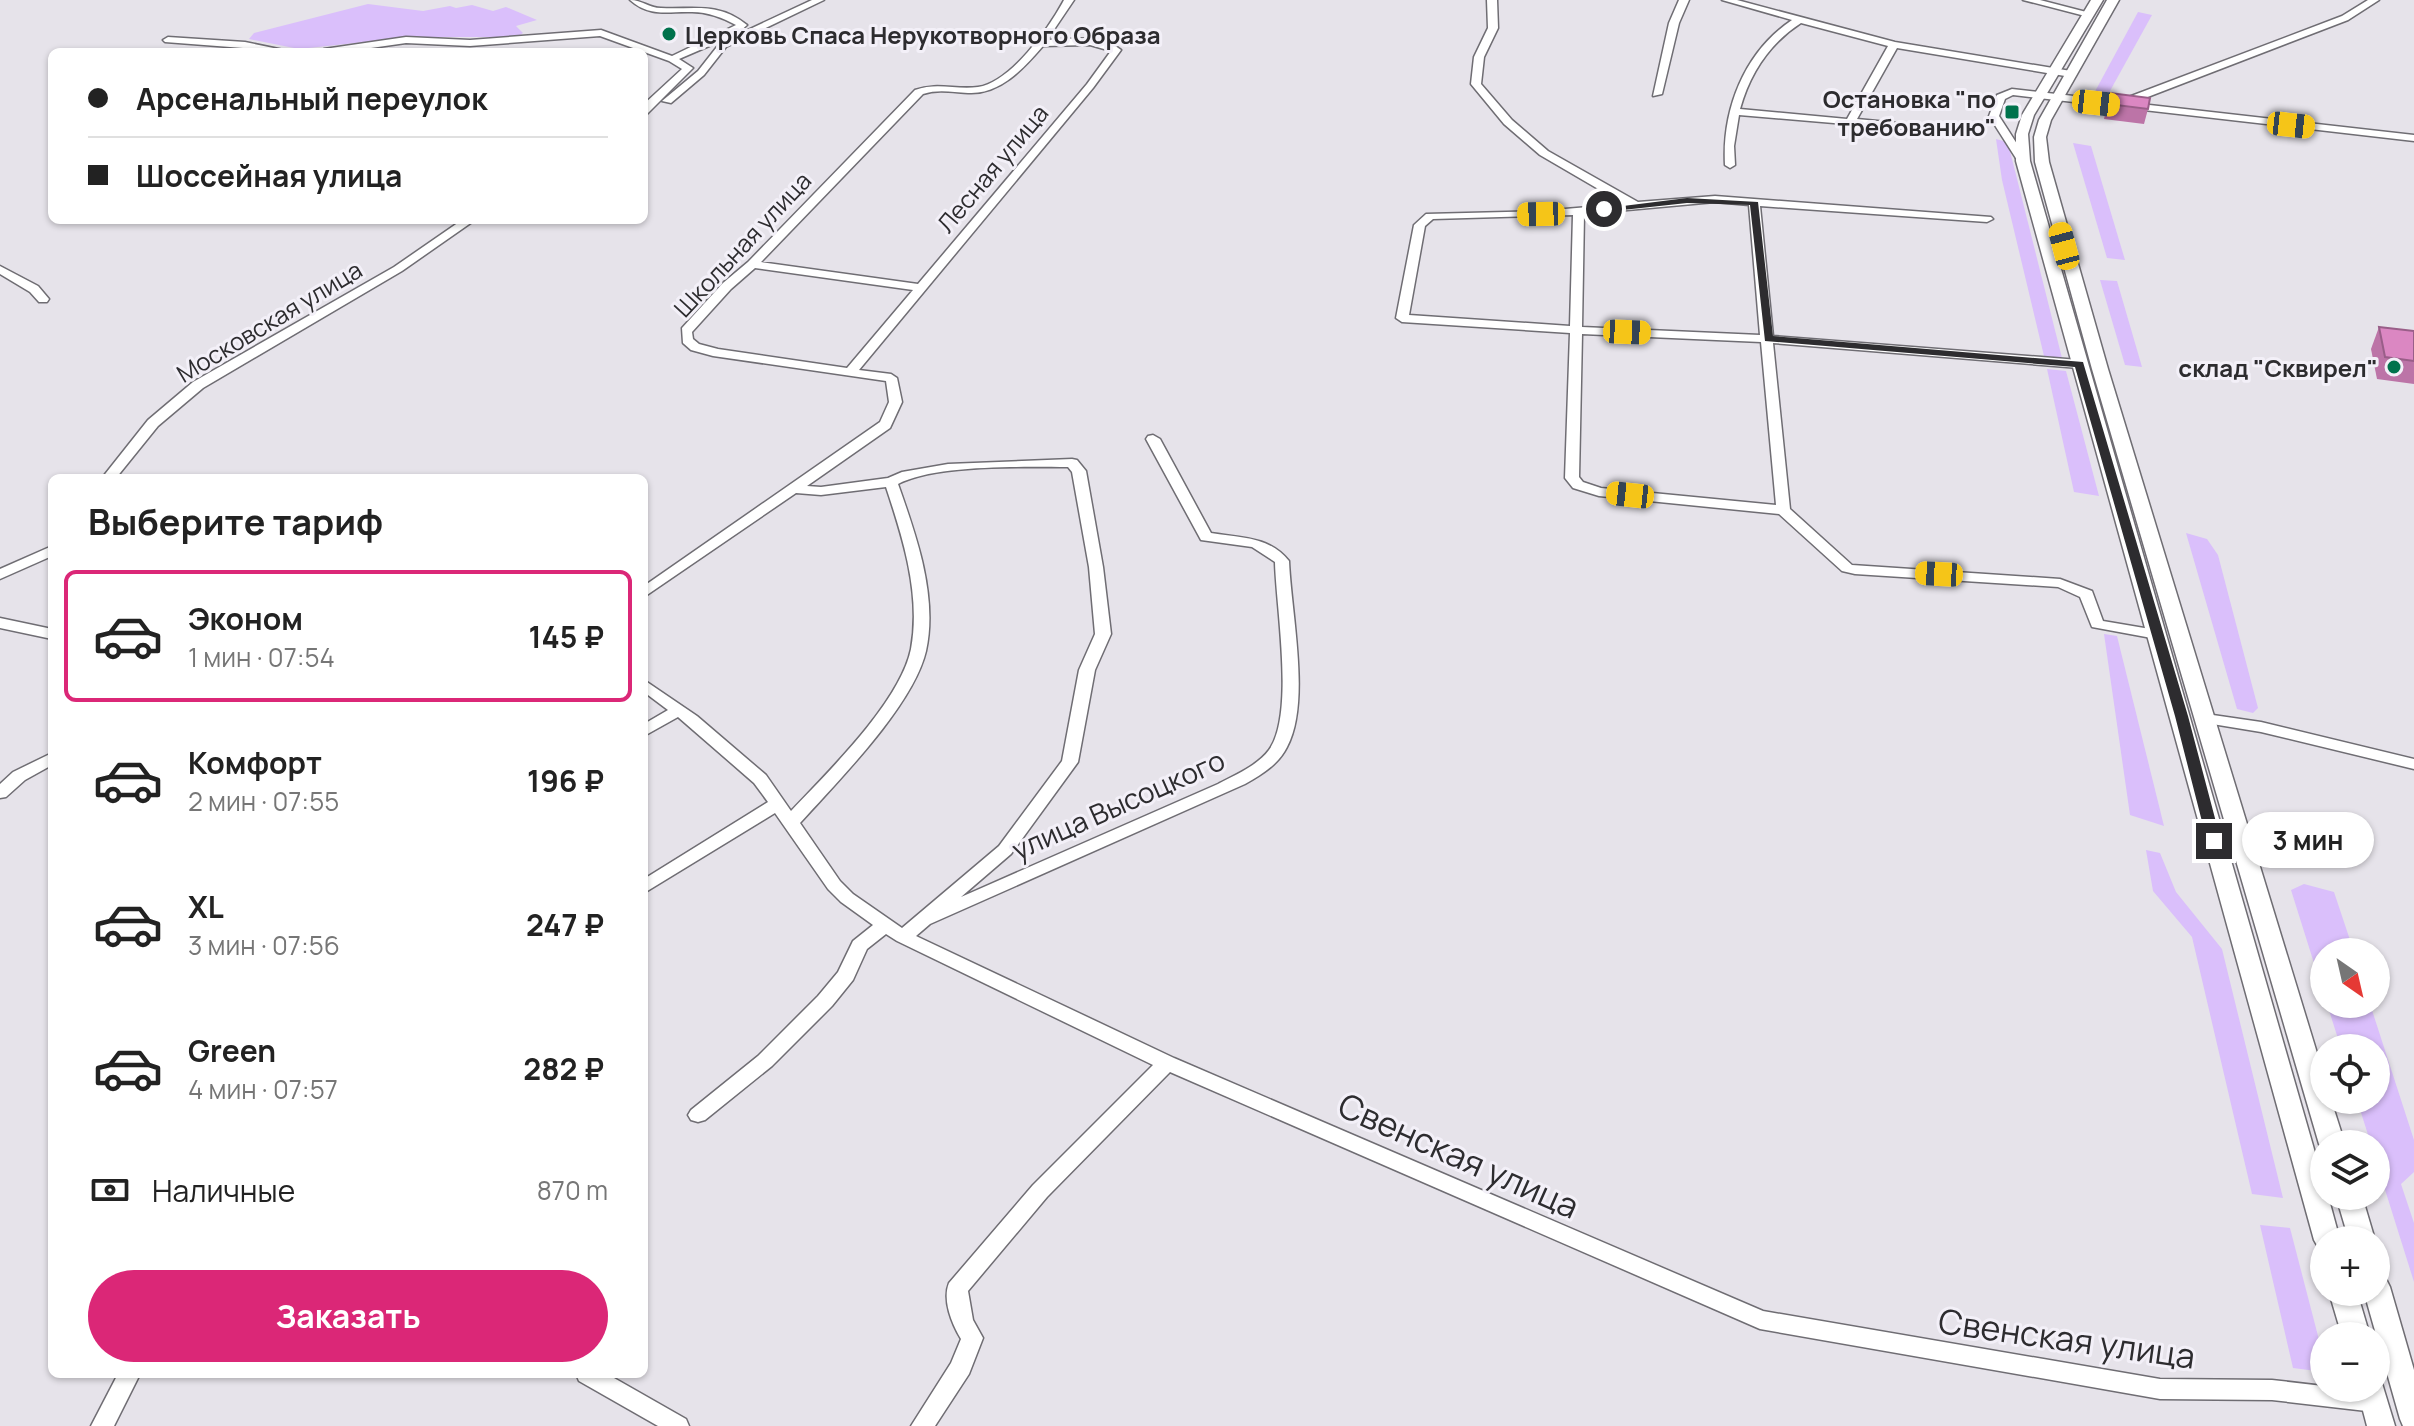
<!DOCTYPE html>
<html lang="ru">
<meta charset="utf-8">
<style>
body{margin:0;font-family:Manrope,sans-serif;background:#f6f6f6;color:#222;height:100vh;display:flex;flex-direction:column;font-size:30px;white-space:nowrap}
*{box-sizing:border-box;margin:0}
p{font-size:26px;color:#767676}
.icon{flex:none;width:44px;height:44px;fill:none;stroke:currentColor;stroke-width:2;stroke-linecap:round;stroke-linejoin:round}
.map{position:relative;flex:1;overflow:hidden}
.side{position:absolute;left:48px;top:474px;width:600px;height:904px;display:flex;flex-direction:column;background:#fff;border-radius:12px;box-shadow:0 2px 6px #0004}
.side>*{flex:none}
.banner{position:absolute;left:48px;top:48px;width:600px;height:176px;border-radius:12px;box-shadow:0 2px 6px #0004;display:grid;align-content:center;height:176px;padding:0 40px;background:#fff}
.needle{width:52px;rotate:146deg}
.controls{position:absolute;left:2310px;top:938px;display:grid;gap:16px}
.controls a{display:grid;place-items:center;width:80px;height:80px;border-radius:50%;background:#fff;box-shadow:0 2px 6px #0004;font-size:40px}
.end{position:absolute;width:36px;height:36px;margin:-18px;border:10px solid #2d2c2f;background:#fff;box-shadow:0 0 0 4px #fff}
.from{border-radius:50%}
.bubble{position:absolute;height:56px;border-radius:28px;background:#fff;box-shadow:0 2px 6px #0004;font-size:26px;font-weight:700;line-height:56px;text-align:center}
.car{position:absolute;width:24px;height:48px;margin:-24px -12px;border-radius:10px;box-shadow:0 0 6px 2px #0007;background:linear-gradient(#f5c518 24%,#345 0 40%,#f5c518 0 76%,#345 0 86%,#f5c518 0)}
.banner b{display:flex;align-items:center;gap:28px;height:76px;font-size:30px}
.banner b+b{border-top:2px solid #e0e0e0}
.banner i{width:20px;height:20px;background:#222}
ul{padding:0;list-style:none}
li{display:flex;align-items:center;gap:24px;height:132px;margin:0 16px 12px;padding:0 24px;border:4px solid transparent;border-radius:12px}
li div{flex:1}
li b{display:block;font-size:30px}
li em{font-style:normal;font-weight:700}
li.active{border-color:#db2777}
li>.icon{width:72px;height:72px;stroke-width:1.5}
h2{padding:0 40px;font-size:36px;line-height:96px}
.pay{display:flex;align-items:center;gap:20px;height:88px;padding:0 40px;font-size:30px}
.pay p{margin-inline-start:auto}
.button{display:flex;gap:16px;margin-top:auto;padding:16px 40px}
.button a{flex:1;height:92px;border-radius:48px;background:#db2777;color:#fff;font-size:32px;font-weight:700;line-height:92px;text-align:center}
.map>svg:first-child{display:block}
.green{fill:#dabffb}
.lines{fill:none;stroke-linecap:round;stroke-linejoin:round}
.minor-casing{stroke:#6f6d73;stroke-width:3}
.major-casing{stroke:#6f6d73;stroke-width:3}
.minor{fill:#fff;fill-rule:evenodd}
.major{fill:#fff;fill-rule:evenodd}
.wall{fill:#bc74a7}
.building{fill:#db87c2;stroke:#995e88;stroke-width:2}
.route{fill:#2d2c2f}
.poi-dot{fill:#00724c;stroke:#f3f0f8;stroke-width:3}
.labels{text-anchor:middle;dominant-baseline:central;stroke-width:6;stroke-linejoin:round;paint-order:stroke}
.far-poi-label{font-size:24px;font-weight:bold;fill:#2d2c2f;stroke:#f3f0f8;text-anchor:end}
.far-street-label{font-size:24px;fill:#2d2c2f;stroke:#f3f0f8}
.street-label{font-size:28px;fill:#2d2c2f;stroke:#f3f0f8}
.near-street-label{font-size:34px;fill:#2d2c2f;stroke:#f3f0f8}
</style>
<div class="map">
<svg width="2414" height="1426" viewBox="0 0 2414 1426">
<rect width="100%" height="100%" fill="#e6e3ea"/>
<!-- green -->
<g class="green">
<path d="M368 4 423 11 450 6 456 8 472 5 493 11 506 7 537 20 516 26 523 33 517 37H411L299 49 249 39 254 33Z"/>
<path d="M2138 12 2152 15 2105 100 2092 97Z"/>
<path d="M1996 139 2007 142 2009 147 2062 358 2044 356 2002 180Z"/>
<path d="M2073 143 2091 146 2125 260 2107 258Z"/>
<path d="M2100 280 2117 281 2142 367 2125 365Z"/>
<path d="M2047 369 2066 371 2099 496 2074 492Z"/>
<path d="M2186 533 2207 539 2218 555 2258 708 2253 713 2237 709Z"/>
<path d="M2104 634 2117 636 2164 826 2130 815Z"/>
<path d="M2146 850 2160 853 2176 892 2222 949 2283 1198 2252 1194 2192 937 2153 891Z"/>
<path d="M2304 884 2334 892 2354 952H2324V995L2291 890Z"/>
<path d="M2327 1004H2370L2414 1140V1172L2401 1184 2414 1223V1282L2376 1161V1144H2371L2357 1100H2376V1048H2341Z"/>
<path d="M2260 1225 2290 1228 2324 1359V1372L2293 1368Z"/>
</g>
<g class="lines">
<defs>
<g id="minor">
<path d="M630 0C642 0 649 8 661 8 692 10 718 1 747 25L737 34 679 59 693 68 645 116 644 104 682 69 669 61 600 36 470 46 406 43 343 52H319L324 49 406 37 470 40 601 30 672 56 736 25C723 18 708 12 692 12 669 11 650 18 630 0Z"/>
<path d="M812 0H824L726 47 704 75 671 103 662 101 698 71 720 43Z"/>
<path d="M1064 0H1074L1047 40C1071 39 1101 34 1121 50L1093 88 859 370 891 374 897 378 902 402 890 428 807 486 821 487 888 478 902 472 948 464 1072 459 1077 460 1086 471 1103 567 1111 634 1095 670 1078 762 1011 854 961 897 1218 784C1235 775 1257 766 1269 750 1295 714 1276 608 1275 562L1252 547 1201 540 1146 439 1148 436 1153 435 1160 439 1211 533C1241 538 1269 536 1289 561 1291 613 1311 702 1287 747 1278 765 1261 775 1245 784L930 924 916 936 1174 1058 1763 1311 2160 1379 2272 1380 2375 1392 2383 1395 2386 1402 2383 1409 2375 1412 2272 1400 2160 1399 1760 1329 1170 1072 1047 1197 968 1291 973 1320 983 1338 969 1374 935 1426H911L951 1363 961 1339C952 1324 942 1300 949 1283L1033 1185 1153 1065 897 941 886 934 867 949 853 980 832 1006 772 1066 705 1120 698 1122 691 1120 688 1115 691 1110 758 1056 818 996 838 972 853 941 873 925 841 902 828 889 775 813 644 893V879L768 802 754 783 678 717 644 736V724L668 710 644 692V680L697 716 766 775 791 811C828 772 900 702 911 649 921 595 903 538 886 487L821 495 796 493 644 597V586L880 422 889 402 886 381 713 356 691 350 683 343 682 328 723 283 748 262 915 90C937 82 956 90 978 87 1011 82 1049 28 1064 0ZM1090 45 1111 51 1087 84 918 284 761 262 923 94C938 89 952 92 968 93 1000 95 1023 69 1043 46ZM755 268 913 290 847 368 718 349 699 344 693 339 692 332 731 289ZM1068 467 1072 472 1089 567 1095 634 1079 670 1062 761 999 846 902 928 853 894 840 881 800 823C838 781 913 706 926 651 938 596 916 535 898 484 935 464 1025 467 1068 467Z"/>
<path d="M1487 0H1497L1498 28 1484 57 1481 84 1512 120 1548 151 1638 202 1715 196 1991 217 1993 219 1987 222 1760 206 1773 336 2079 360 2085 364 2079 368 1773 343 1790 509 1852 565 2060 579 2092 591 2103 621 2162 631 2165 634 2162 637 2157 639 2092 627 2080 597 2058 587 1855 574 1842 571 1779 514 1599 496 1573 488 1565 478 1570 333 1402 322 1396 318 1414 225 1426 214 1541 211 1624 204 1540 155 1504 124 1471 84 1474 57 1488 28ZM1715 202 1749 205 1760 335 1582 327 1584 214ZM1573 215 1570 326 1409 315 1425 226 1433 219ZM1582 334 1761 342 1776 505 1601 488 1583 482 1579 477Z"/>
<path d="M1679 0H1689L1679 23 1662 94 1653 96 1669 23Z"/>
<path d="M1722 0H1737L1895 42 2071 71 2076 74 2071 77 1897 48 1857 119 1970 130 1974 131V135L1739 115 1734 146 1735 165 1730 168 1725 165C1722 110 1744 52 1792 20ZM1801 23 1888 46 1847 119 1740 109C1750 73 1770 43 1801 23Z"/>
<path d="M2023 0H2040L2094 14 2089 17Z"/>
<path d="M2368 0H2379L2348 20 2132 103 2414 135V141L2013 95 2005 99 1999 116 2028 161 2023 164 2019 163 1989 116 1997 95 2012 89 2118 101 2342 16Z"/>
<path d="M168 37 245 42 293 52 165 42 163 40Z"/>
<path d="M462 220H475L402 271 203 388 158 426 116 478H102L148 420 193 382 394 267Z"/>
<path d="M0 266 38 286 49 299 47 302H39L30 292 0 274Z"/>
<path d="M52 546V556L0 579V569Z"/>
<path d="M0 618 52 629V639L0 628Z"/>
<path d="M2206 714 2261 722 2414 759V769L2261 732 2200 722 2198 719 2200 716Z"/>
<path d="M52 753V765L25 780 6 797 0 798V784L13 772Z"/>
<path d="M118 1374H140L114 1426H91Z"/>
<path d="M576 1374H607L686 1419 689 1426H658L579 1381Z"/>
</g>
<g id="major">
<path d="M2091 0H2103L2034 115 2028 134 2030 161 2324 1184V1196H2328L2340 1240H2324V1250L2318 1247 2314 1240 2016 161V134L2022 115Z"/>
<path d="M2107 0H2119L2051 120 2046 137 2049 162 2108 369 2324 1076V1100H2331L2345 1144H2324V1151L2319 1144 2092 369 2035 162 2034 137 2039 120Z"/>
<path d="M2336 1196H2362L2375 1240H2349Z"/>
<path d="M2376 1276 2386 1279 2390 1287 2414 1370V1426H2403L2400 1419 2364 1292H2376Z"/>
<path d="M2329 1292H2357L2370 1336H2342Z"/>
<path d="M2376 1378 2381 1380 2395 1426H2367L2357 1388H2376Z"/>
</g>
</defs>
<!-- minor casing -->
<use href="#minor" class="minor-casing"/>
<!-- major casing -->
<use href="#major" class="major-casing"/>
<!-- minor -->
<use href="#minor" class="minor"/>
<!-- major -->
<use href="#major" class="major"/>
</g>
<!-- wall -->
<g class="wall">
<path d="M2110 93 2148 109 2144 124 2104 119Z"/>
<path d="M2379 327 2414 331V384L2377 379 2371 349Z"/>
</g>
<!-- building -->
<g class="building">
<path d="M2110 93 2150 98 2148 109 2108 104Z"/>
<path d="M2379 327 2414 331V361L2385 357Z"/>
</g>
<!-- route -->
<path class="route" d="M1687 198 1758 202 1773 336 2083 362 2188 716 2221 841 2219 844 2214 846 2207 841 2175 716 2075 367 1765 341 1750 205 1687 203 1604 212 1599 209Z"/>
<!-- markers -->
<g class="poi-dot">
<circle cx="669" cy="34" r="8"/>
<rect x="2004" y="104" width="16" height="16" rx="4"/>
<circle cx="2394" cy="367" r="8"/>
</g>
<g class="labels">
<!-- far-poi labels -->
<g class="far-poi-label">
<text x="685" y="34" text-anchor="start">Церковь Спаса Нерукотворного Образа</text>
<text x="1996" y="98">Остановка "по<tspan x="1996" dy="28">требованию"</tspan></text>
<text x="2378" y="367">склад "Сквирел"</text>
</g>
<!-- far-street labels -->
<g class="far-street-label">
<text transform="translate(992 168) rotate(-50)">Лесная улица</text>
<text transform="translate(742 244) rotate(-47)">Школьная улица</text>
<text transform="translate(269 321) rotate(-31)">Московская улица</text>
</g>
<!-- street labels -->
<g class="street-label">
<text transform="translate(1118 804) rotate(-24)">улица Высоцкого</text>
</g>
<!-- near-street labels -->
<g class="near-street-label">
<text transform="translate(1459 1155) rotate(24)">Свенская улица</text>
<text transform="translate(2067 1338) rotate(8)">Свенская улица</text>
</g>
</g>
</svg>
<div class="controls">
<a><svg class="needle" viewBox="-14 -14 28 28"><path d="M0-13l5 13h-10z" fill="#e53935"/><path d="M0 13l5-13h-10z" fill="#767676"/></svg></a>
<a><svg class="icon" aria-label="locate" viewBox="0 0 24 24"><circle cx="12" cy="12" r="6"/><path d="M12 2v4M12 18v4M2 12h4M18 12h4"/></svg></a>
<a><svg class="icon" aria-label="layers" viewBox="0 0 24 24"><path d="M12 4l9 5-9 5-9-5zM3 14l9 5 9-5"/></svg></a>
<a>+</a>
<a>−</a>
</div>
<i class="end from" style="left:1604px;top:209px"></i>
<i class="end" style="left:2214px;top:841px"></i>
<div class="bubble" style="left:2242px;top:812px;width:132px">3 мин</div>
<i class="car" style="left:2096px;top:103px;rotate:96deg"></i>
<i class="car" style="left:2291px;top:125px;rotate:96deg"></i>
<i class="car" style="left:1541px;top:214px;rotate:269deg"></i>
<i class="car" style="left:2064px;top:246px;rotate:345deg"></i>
<i class="car" style="left:1627px;top:332px;rotate:92deg"></i>
<i class="car" style="left:1630px;top:495px;rotate:276deg"></i>
<i class="car" style="left:1939px;top:574px;rotate:273deg"></i>
<div class="banner">
<b><i class="from"></i>Арсенальный переулок</b>
<b><i></i>Шоссейная улица</b>
</div>
<section class="side">
<h2>Выберите тариф</h2>
<ul>
<li class="active"><svg class="icon" aria-label="car" viewBox="0 0 24 24"><path d="M5 17H2v-5l4-1 3-4h7l3 4 3 1v5h-3M9 17h6M6 11h13"/><circle cx="7" cy="17" r="2"/><circle cx="17" cy="17" r="2"/></svg><div><b>Эконом</b><p>1 мин · 07:54</p></div><em>145 ₽</em></li>
<li><svg class="icon" aria-label="car" viewBox="0 0 24 24"><path d="M5 17H2v-5l4-1 3-4h7l3 4 3 1v5h-3M9 17h6M6 11h13"/><circle cx="7" cy="17" r="2"/><circle cx="17" cy="17" r="2"/></svg><div><b>Комфорт</b><p>2 мин · 07:55</p></div><em>196 ₽</em></li>
<li><svg class="icon" aria-label="car" viewBox="0 0 24 24"><path d="M5 17H2v-5l4-1 3-4h7l3 4 3 1v5h-3M9 17h6M6 11h13"/><circle cx="7" cy="17" r="2"/><circle cx="17" cy="17" r="2"/></svg><div><b>XL</b><p>3 мин · 07:56</p></div><em>247 ₽</em></li>
<li><svg class="icon" aria-label="car" viewBox="0 0 24 24"><path d="M5 17H2v-5l4-1 3-4h7l3 4 3 1v5h-3M9 17h6M6 11h13"/><circle cx="7" cy="17" r="2"/><circle cx="17" cy="17" r="2"/></svg><div><b>Green</b><p>4 мин · 07:57</p></div><em>282 ₽</em></li>
</ul>
<div class="pay"><svg class="icon" aria-label="cash" viewBox="0 0 24 24"><path d="M3 7h18v10H3z"/><circle cx="12" cy="12" r="2"/></svg>Наличные<p>870 m</p></div>
<div class="button"><a>Заказать</a></div>
</section>
</div>
